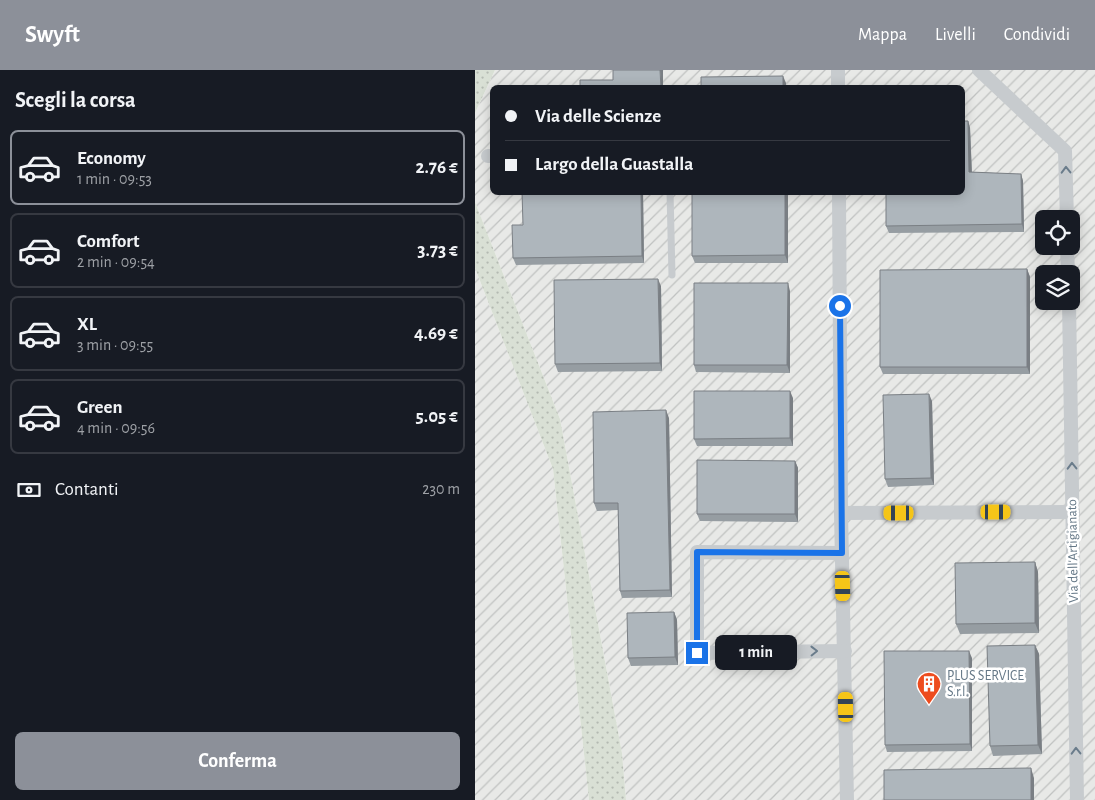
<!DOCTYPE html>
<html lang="it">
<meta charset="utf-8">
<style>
body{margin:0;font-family:"Alegreya Sans",sans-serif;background:#242831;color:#f1f3f6;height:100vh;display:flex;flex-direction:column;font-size:19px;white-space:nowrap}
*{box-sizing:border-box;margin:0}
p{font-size:16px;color:#9ea1a6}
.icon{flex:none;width:28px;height:28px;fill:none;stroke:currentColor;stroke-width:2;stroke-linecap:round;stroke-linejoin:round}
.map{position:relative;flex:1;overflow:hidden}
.details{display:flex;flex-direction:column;background:#171b24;width:475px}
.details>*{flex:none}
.guide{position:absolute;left:15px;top:15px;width:475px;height:110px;border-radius:8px;box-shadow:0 2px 12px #0003;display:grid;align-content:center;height:110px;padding:0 15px;background:#171b24}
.buttons{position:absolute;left:560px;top:140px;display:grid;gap:10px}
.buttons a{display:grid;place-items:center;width:45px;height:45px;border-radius:8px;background:#171b24;box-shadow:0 2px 12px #0003;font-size:25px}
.end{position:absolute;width:22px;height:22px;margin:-11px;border:6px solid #1a73e8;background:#fff;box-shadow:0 0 0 2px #fff}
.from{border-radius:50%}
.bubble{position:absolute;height:35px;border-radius:8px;background:#171b24;box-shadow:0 2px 12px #0003;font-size:16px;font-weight:600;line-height:35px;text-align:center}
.car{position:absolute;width:15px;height:30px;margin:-15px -8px;border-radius:6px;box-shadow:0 0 4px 1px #0007;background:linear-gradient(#f5c518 24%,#345 0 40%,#f5c518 0 76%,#345 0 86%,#f5c518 0)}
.guide b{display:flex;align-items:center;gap:18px;height:48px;font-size:19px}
.guide b+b{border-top:1px solid #363941}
.guide i{width:12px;height:12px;background:#f1f3f6}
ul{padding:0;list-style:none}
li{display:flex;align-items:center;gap:15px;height:75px;margin:0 10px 8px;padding:0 5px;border:2px solid #363941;border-radius:8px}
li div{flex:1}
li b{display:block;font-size:19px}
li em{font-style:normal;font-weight:600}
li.on{border-color:#8c9099}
li>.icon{width:45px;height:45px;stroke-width:1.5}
h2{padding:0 15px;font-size:22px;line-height:60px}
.pay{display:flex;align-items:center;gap:12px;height:55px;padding:0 15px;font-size:19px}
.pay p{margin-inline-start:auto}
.action{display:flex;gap:10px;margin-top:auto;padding:10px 15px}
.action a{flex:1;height:58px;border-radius:8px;background:#8c9099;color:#fff;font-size:20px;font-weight:600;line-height:58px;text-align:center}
header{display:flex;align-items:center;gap:30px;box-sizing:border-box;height:70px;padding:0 25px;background:#8c9099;color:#fff}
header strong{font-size:24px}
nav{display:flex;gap:28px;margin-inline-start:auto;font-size:18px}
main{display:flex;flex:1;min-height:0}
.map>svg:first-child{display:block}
.industrial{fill:url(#industrial-furrows);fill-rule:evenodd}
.grass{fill:url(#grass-dots)}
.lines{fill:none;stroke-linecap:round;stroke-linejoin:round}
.lane{stroke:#c7cbce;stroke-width:7}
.street{stroke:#c7cbce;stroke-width:14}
.wall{fill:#969da2}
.shaded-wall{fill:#7a7f84}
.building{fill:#aeb6bc;stroke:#7a7f84}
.oneway{stroke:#6a7c8b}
.route{stroke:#1a73e8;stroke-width:6}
.labels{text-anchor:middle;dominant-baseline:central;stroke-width:5;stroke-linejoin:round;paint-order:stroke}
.street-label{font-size:14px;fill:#657887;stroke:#fff}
.poi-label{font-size:14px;fill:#657887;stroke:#fff;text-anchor:start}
</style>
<header>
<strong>Swyft</strong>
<nav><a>Mappa</a><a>Livelli</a><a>Condividi</a></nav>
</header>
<main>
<section class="details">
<h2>Scegli la corsa</h2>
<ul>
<li class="on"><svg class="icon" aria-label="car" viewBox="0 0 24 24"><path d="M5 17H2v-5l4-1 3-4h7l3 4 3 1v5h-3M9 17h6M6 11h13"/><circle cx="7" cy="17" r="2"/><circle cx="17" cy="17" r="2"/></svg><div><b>Economy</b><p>1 min · 09:53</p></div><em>2.76 €</em></li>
<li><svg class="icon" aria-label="car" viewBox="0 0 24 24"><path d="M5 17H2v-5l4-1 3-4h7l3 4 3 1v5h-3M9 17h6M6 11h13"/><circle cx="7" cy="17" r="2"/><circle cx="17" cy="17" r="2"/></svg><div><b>Comfort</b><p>2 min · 09:54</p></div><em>3.73 €</em></li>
<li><svg class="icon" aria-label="car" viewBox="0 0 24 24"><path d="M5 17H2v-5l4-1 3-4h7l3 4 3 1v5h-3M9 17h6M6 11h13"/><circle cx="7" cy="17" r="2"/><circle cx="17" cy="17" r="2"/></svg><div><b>XL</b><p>3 min · 09:55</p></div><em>4.69 €</em></li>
<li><svg class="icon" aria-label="car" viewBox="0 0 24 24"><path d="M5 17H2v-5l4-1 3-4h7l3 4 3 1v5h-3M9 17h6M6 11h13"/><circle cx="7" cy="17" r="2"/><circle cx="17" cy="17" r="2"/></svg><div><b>Green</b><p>4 min · 09:56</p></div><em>5.05 €</em></li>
</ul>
<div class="pay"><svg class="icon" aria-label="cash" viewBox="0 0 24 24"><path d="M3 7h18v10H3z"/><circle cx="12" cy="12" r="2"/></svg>Contanti<p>230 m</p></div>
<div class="action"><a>Conferma</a></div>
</section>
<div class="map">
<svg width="620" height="730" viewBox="0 0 620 730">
<defs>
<pattern id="industrial-furrows" width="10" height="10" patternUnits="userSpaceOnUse" patternTransform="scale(1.25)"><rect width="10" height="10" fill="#e8e9e7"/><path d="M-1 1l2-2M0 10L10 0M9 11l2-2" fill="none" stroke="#c0c2c1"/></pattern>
<pattern id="grass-dots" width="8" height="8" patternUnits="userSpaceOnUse" patternTransform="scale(1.25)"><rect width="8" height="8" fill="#d9e0d5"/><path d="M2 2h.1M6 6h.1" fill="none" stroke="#b4bab2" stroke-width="1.8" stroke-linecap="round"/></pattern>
</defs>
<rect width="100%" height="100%" fill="#f8f8f4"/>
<!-- industrial -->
<g class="industrial">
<path d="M20 0H620V730H151L147 683 85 349 0 132V43ZM18 18H488V122H18ZM569 149H596V176H569ZM569 204H596V231H569Z"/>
<path d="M0 198 78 399 114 730H0Z"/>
</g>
<!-- grass -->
<g class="grass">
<path d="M0 0H20L0 43Z"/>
<path d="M0 132 85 349 147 683 151 730H114L78 399 0 198Z"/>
</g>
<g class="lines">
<!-- lane -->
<path class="lane" d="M195 122 197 205"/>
<!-- street -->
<g class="street">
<path d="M363 0V18"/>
<path d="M504 0 590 81 592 149"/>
<path d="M13 86H18"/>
<path d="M364 122 366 443 372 730"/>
<path d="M592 176 593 204"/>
<path d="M594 231 602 730"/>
<path d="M366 443 598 442"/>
<path d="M367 483 222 482V583L370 581"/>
</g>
</g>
<!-- wall -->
<g class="wall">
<path d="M493 51 495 58 497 102 546 104 548 111 549 162 414 163 411 156Z"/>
<path d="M168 122 169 193 41 195 38 188Z"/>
<path d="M217 122H313V193H220L217 186Z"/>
<path d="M552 199 555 207V304H408L405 297Z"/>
<path d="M186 216 187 301 83 302 80 294Z"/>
<path d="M315 221V303L221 302 219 295Z"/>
<path d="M318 328V376H222L219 369Z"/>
<path d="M457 331 459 415 413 417 410 409Z"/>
<path d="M194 348 197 527 147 528 145 521 143 440 122 441 119 433Z"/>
<path d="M320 391 323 398V452L225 451 222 444Z"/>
<path d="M560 492 563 502 564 563 485 564 481 554Z"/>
<path d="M199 542 202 550 203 595 156 596 153 588Z"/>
<path d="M560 575 564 584 567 684 518 686 515 676Z"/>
<path d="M497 588V681L412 682 410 675Z"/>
</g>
<!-- shaded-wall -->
<g class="shaded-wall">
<path d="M185 0H188V18H186Z"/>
<path d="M308 6 311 13V18H308Z"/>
<path d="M493 51 495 58 497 110 494 102Z"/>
<path d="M546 104 548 111 549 162 547 154Z"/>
<path d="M166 122H168L169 193 167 186Z"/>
<path d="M310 122H313V193L310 185Z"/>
<path d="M552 199 555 207V304L552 297Z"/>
<path d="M183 209 186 216 187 301 185 293Z"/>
<path d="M313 213 315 221V303L312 295Z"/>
<path d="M315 321 318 328V376L315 368Z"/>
<path d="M454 324 457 331 459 415 456 408Z"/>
<path d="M191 340 194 348 197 527 195 520Z"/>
<path d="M320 391 323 398V452L320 444Z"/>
<path d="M560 492 563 502 564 563 560 553Z"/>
<path d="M199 542 202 550 203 595 200 587Z"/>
<path d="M560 575 564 584 567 684 563 675Z"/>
<path d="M494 581 497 588V681L495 674Z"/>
<path d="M556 698 559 708V730H556Z"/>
</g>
<!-- building -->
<g class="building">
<path d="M138 0H185L186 18H105V10H138Z"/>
<path d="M308 6V18H226V7Z"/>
<path d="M488 51H493L494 102 546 104 547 154 411 156V122H488Z"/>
<path d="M47 122H166L167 186 38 188 37 155H48Z"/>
<path d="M217 122H310V185L217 186Z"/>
<path d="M552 199V297H405V200Z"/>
<path d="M183 209 185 293 80 294 79 210Z"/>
<path d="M219 213H313L312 295H219Z"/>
<path d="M219 321H315V368L219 369Z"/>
<path d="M454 324 456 408 410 409 408 325Z"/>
<path d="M191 340 195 520 145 521 143 433H119L118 342Z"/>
<path d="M222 390 320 391V444H222Z"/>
<path d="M560 492V553L481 554 480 493Z"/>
<path d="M199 542 200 587 153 588 152 543Z"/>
<path d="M560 575 563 675 515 676 512 576Z"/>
<path d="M409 581H494L495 674 410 675Z"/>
<path d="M556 698V730H409V700Z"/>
</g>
<!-- one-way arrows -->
<defs><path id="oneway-chevron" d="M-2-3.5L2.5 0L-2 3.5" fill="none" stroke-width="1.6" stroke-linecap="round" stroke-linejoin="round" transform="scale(1.25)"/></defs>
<g class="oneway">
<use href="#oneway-chevron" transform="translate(591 100) rotate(-91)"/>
<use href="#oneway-chevron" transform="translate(597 396) rotate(-91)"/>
<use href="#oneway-chevron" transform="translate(339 581) rotate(-1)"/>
<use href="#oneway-chevron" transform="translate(601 681) rotate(-91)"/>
</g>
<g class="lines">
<!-- route -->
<path class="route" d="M222 583V482L367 483 365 236"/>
</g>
<!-- icons -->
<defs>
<symbol id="building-pin" viewBox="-11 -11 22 30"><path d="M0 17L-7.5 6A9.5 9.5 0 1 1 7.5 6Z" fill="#ed4c1e" stroke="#fff"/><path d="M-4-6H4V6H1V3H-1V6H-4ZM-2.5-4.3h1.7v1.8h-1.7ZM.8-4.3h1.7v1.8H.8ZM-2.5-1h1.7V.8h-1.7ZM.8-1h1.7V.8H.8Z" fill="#fff"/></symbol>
</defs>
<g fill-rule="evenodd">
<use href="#building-pin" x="440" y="600" width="28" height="38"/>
</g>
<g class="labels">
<!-- street labels -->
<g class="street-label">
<text transform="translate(598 481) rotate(-91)">Via dell'Artigianato</text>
</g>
<!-- poi labels -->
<g class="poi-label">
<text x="472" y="606">PLUS SERVICE<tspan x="472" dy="16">S.r.l.</tspan></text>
</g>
</g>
</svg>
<div class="buttons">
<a><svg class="icon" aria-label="locate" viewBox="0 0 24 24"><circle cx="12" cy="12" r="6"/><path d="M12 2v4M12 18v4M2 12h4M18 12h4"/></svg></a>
<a><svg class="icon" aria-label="layers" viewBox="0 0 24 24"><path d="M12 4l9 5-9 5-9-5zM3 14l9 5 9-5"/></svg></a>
</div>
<i class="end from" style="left:365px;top:236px"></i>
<i class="end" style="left:222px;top:583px"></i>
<div class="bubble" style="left:240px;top:565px;width:82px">1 min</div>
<i class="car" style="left:521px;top:442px;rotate:90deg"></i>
<i class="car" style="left:424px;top:443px;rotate:270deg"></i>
<i class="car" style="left:368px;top:516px;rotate:178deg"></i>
<i class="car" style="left:371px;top:637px;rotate:359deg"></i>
<div class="guide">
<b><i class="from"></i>Via delle Scienze</b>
<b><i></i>Largo della Guastalla</b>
</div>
</div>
</main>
